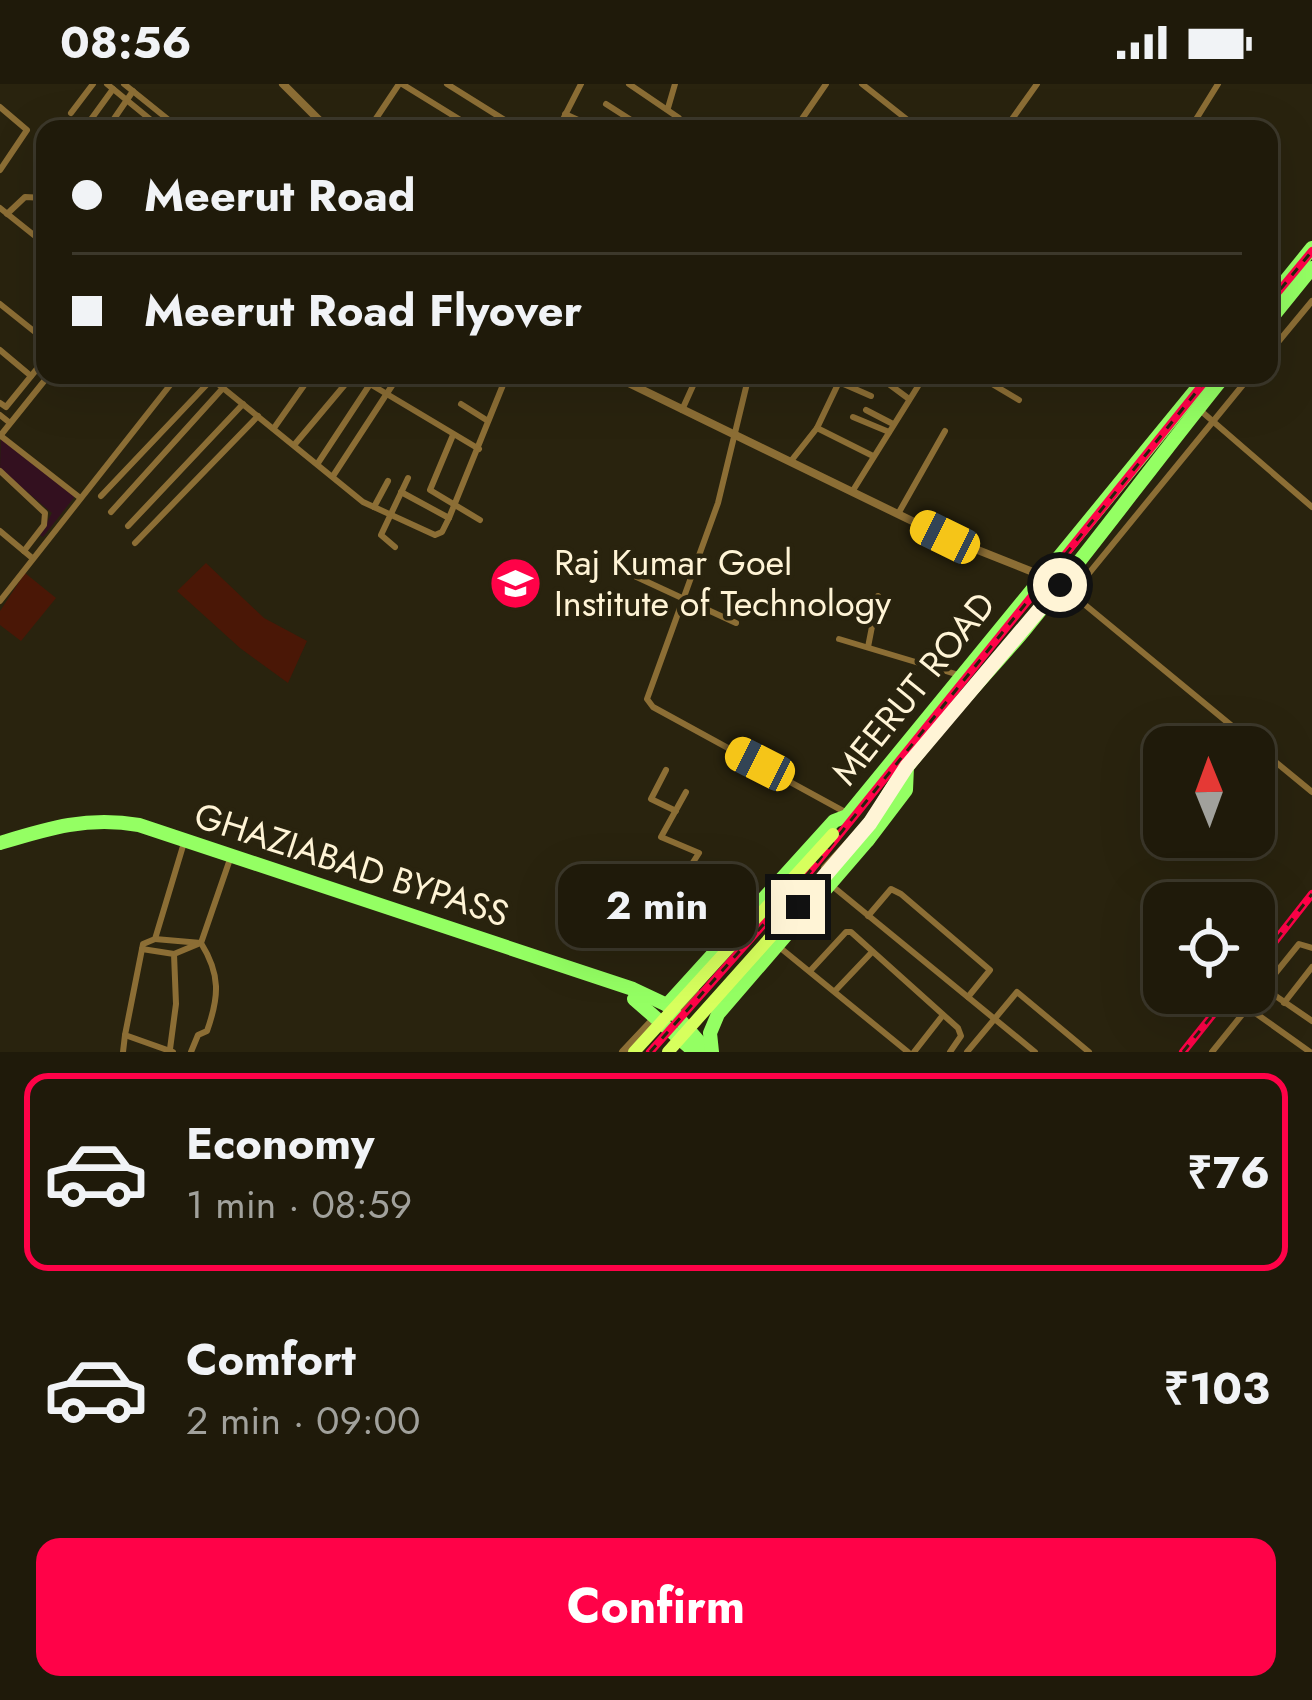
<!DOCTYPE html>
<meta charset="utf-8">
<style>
body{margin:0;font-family:Jost,sans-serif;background:#2c2718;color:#f1f3f6;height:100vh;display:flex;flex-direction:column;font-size:45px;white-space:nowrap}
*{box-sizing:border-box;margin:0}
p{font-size:39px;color:#a1a19c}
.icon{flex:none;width:66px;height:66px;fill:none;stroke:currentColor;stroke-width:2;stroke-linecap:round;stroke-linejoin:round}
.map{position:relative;height:968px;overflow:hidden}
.details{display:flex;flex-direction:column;background:#1f1a0a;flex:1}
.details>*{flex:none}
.hud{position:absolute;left:36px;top:36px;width:1242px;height:264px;border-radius:24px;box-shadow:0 12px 48px #0002,0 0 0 3px #3c382b;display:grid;align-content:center;height:264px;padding:0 36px;background:#1f1a0a}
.needle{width:78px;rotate:359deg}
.controls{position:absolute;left:1143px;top:642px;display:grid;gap:24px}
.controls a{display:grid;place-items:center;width:132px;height:132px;border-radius:24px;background:#1f1a0a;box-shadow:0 12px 48px #0002,0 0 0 3px #3c382b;font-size:60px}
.end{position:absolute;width:54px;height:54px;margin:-27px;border:15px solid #fff4d6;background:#111;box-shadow:0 0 0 6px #111}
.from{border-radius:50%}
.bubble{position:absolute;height:84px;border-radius:24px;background:#1f1a0a;box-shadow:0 12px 48px #0002,0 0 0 3px #3c382b;font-size:39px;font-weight:700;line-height:84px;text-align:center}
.car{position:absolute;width:36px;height:72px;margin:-36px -18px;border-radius:15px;box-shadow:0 0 9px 3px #0007;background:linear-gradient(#f5c518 24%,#345 0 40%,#f5c518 0 76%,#345 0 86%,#f5c518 0)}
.hud b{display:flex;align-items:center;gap:42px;height:114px;font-size:45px}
.hud b+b{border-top:3px solid #3c382b}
.hud i{width:30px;height:30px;background:#f1f3f6}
ul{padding:21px 0 0;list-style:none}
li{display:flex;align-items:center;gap:36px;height:198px;margin:0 24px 18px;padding:0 12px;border:6px solid transparent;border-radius:24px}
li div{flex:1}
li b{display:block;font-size:45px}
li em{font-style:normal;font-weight:700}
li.active{border-color:#ff0248}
li>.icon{width:108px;height:108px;stroke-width:1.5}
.button{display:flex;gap:24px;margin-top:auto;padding:24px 36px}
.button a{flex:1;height:138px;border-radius:24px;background:#ff0248;color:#fff;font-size:48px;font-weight:700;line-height:138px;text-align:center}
.status{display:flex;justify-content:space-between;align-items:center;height:84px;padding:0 60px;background:#1f1a0a;direction:ltr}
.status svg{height:33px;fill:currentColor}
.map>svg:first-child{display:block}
.green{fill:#33101f}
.water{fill:#4a1706}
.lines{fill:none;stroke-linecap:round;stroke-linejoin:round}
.minor{stroke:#8c6e35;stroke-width:6}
.tertiary{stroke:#8c6e35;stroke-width:8}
.primary{stroke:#d7ff5d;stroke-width:12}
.trunk{stroke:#94ff63;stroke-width:14}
.rail-casing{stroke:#ff0248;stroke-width:8}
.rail{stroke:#29230e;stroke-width:3;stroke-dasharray:9;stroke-linecap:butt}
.primary-bridge{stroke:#d7ff5d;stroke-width:12}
.route{stroke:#fff4d6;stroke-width:15}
.labels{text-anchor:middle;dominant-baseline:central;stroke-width:9;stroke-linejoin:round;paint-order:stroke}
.poi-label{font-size:36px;fill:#fff4d6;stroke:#29230e;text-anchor:start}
.street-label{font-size:36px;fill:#fff4d6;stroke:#29230e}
</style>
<div class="status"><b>08:56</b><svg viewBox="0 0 49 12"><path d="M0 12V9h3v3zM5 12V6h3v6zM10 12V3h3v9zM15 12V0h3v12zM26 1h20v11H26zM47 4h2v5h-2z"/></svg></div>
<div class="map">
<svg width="1312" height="968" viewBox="0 0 1312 968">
<rect width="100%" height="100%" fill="#29230e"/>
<!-- green -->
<path class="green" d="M1 353 76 411 43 453 40 451 52 429 0 385Z"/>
<!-- water -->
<g class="water">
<path d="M206 479 264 534 307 557 288 599 240 564 177 507Z"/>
<path d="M25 489 56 514 21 557 0 541V527Z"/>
</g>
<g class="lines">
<!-- minor -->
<g class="minor">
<path d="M107 0 162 45"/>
<path d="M124 0 180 45"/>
<path d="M402 0 475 45"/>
<path d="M447 0 519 45"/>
<path d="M629 0 679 34 683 45"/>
<path d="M862 0 919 45"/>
<path d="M606 20 631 36 628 45"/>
<path d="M0 23 27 46 0 86"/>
<path d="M668 24 675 0"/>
<path d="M71 29 93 0"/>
<path d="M565 30 598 45"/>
<path d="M84 45 113 5"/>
<path d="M107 45 133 7"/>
<path d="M369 45 399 0"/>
<path d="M558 45 581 0"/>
<path d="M795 45 826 0"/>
<path d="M1005 45 1037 0"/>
<path d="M1190 45 1218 0"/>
<path d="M0 124 45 160"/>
<path d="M7 130 25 113 45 114"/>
<path d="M0 220 45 256"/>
<path d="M0 266 31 292"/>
<path d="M1269 269 1312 217"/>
<path d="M207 291 363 418 435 451 442 448 449 434 507 291"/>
<path d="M355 291 479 365"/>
<path d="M749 291 718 419 647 615 653 623 845 728"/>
<path d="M977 291 1019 316"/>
<path d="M878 292 909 315"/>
<path d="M0 319 6 323 45 275"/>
<path d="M461 320 488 337"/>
<path d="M682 326 696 295"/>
<path d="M866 326 893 340"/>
<path d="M1201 327 1312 423"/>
<path d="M0 331 10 339"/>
<path d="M853 333 889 348"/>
<path d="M274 344 305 300"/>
<path d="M817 344 873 372"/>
<path d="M453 351 430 406 480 436"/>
<path d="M0 352 49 291"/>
<path d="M1 352 79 413"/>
<path d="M295 360 353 291"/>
<path d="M791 377 817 344 839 298 871 312"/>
<path d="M318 379 376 291"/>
<path d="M0 387 45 429 44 441 24 467"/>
<path d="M333 392 397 294"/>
<path d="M401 408 449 434"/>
<path d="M852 408 925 291"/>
<path d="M101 412 212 295"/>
<path d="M374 423 388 397"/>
<path d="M111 428 223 304"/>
<path d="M898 430 945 347"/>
<path d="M128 442 243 320"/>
<path d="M0 447 31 473"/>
<path d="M135 459 258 332"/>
<path d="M395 463 381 451 408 394"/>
<path d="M628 489 736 539"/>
<path d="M1061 501 1312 708"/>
<path d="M1072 510 1251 291"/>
<path d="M0 517 178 291"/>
<path d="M839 555 959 591"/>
<path d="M868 563 878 512"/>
<path d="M666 686 651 715 676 727"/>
<path d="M641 782 705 810 741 836"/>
<path d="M681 797 699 769 661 753 686 708"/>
<path d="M831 801 1035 968"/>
<path d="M868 832 891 805 901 810 990 886 968 913"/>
<path d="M155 855 201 859"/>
<path d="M778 862 908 968"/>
<path d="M142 865 174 870 176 920 170 965"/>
<path d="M174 870 198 860"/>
<path d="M810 887 846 848H851L958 944 961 952 950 968"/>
<path d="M1264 904 1312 937"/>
<path d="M835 907 872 868"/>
<path d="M1237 916 1310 968"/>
<path d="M1284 919 1312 883"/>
<path d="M123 968 125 951"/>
<path d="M173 968 125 951 143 860 155 855 183 762"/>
<path d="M191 968 198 951 207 947C219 913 221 891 201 859L229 778"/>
<path d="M914 968 943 931"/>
<path d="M967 968 1017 908 1089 968"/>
<path d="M1212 968 1299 860 1312 864"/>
</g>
<!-- tertiary -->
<g class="tertiary">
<path d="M283 0 328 45"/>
<path d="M612 291 945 453 1043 492"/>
<path d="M825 784 863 743"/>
<path d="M677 930 696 909"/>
<path d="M623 968 655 934"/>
</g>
<!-- primary -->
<path class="primary" d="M850 764 870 739"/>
<!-- trunk -->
<g class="trunk">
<path d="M1269 217 1312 164"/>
<path d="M1269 237 1312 184"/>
<path d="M868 756C874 704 989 590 1026 544 1094 461 1158 374 1225 291"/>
<path d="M0 759C49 744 88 732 139 741L633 905 667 921 708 968"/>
<path d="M634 915 695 968"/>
<path d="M667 921 834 737 847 732 1208 291"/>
<path d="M712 968 710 949 718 930 868 756 906 706 907 683"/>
</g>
<defs>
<g id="rail">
<path d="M1269 219 1312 167"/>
<path d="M1254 884 1312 810"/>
<path d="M650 968 802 797 1210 291"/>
<path d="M1183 968 1230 909"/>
</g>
</defs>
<!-- rail casing -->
<use href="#rail" class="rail-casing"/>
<!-- rail -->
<use href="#rail" class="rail"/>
<!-- primary-bridge -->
<g class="primary-bridge">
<path d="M634 968 833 750"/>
<path d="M668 968 850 764"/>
</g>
</g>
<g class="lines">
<!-- route -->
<path class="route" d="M798 823 870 739 907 682 1060 501"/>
</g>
<!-- icons -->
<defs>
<symbol id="university-disc" viewBox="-11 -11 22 22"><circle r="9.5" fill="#ff0248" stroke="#29230e"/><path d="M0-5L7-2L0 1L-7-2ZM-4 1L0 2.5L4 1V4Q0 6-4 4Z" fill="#fff"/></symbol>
</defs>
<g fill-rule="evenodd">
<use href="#university-disc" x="486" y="470" width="59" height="59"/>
</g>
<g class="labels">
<!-- poi labels -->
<g class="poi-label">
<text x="554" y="478">Raj Kumar Goel<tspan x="554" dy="41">Institute of Technology</tspan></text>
</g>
<!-- street labels -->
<g class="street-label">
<text transform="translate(913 604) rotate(-51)">MEERUT ROAD</text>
<text transform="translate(352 780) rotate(18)">GHAZIABAD BYPASS</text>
</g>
</g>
</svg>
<div class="controls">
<a><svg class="needle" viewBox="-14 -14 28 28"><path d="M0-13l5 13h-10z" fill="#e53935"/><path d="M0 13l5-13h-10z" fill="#a1a19c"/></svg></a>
<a><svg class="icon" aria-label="locate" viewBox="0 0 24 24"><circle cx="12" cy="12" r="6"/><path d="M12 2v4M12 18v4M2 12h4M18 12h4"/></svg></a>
</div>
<i class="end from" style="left:1060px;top:501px"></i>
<i class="end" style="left:798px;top:823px"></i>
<div class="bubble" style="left:558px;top:780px;width:198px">2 min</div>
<i class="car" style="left:945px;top:453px;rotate:296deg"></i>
<i class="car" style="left:760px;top:680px;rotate:297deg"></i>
<div class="hud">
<b><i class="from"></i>Meerut Road</b>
<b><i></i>Meerut Road Flyover</b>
</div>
</div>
<section class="details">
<ul>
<li class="active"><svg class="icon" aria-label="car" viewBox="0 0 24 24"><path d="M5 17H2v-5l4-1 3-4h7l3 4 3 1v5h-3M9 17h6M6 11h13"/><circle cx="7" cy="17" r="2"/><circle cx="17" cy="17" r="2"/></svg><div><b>Economy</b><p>1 min · 08:59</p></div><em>₹76</em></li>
<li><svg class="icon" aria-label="car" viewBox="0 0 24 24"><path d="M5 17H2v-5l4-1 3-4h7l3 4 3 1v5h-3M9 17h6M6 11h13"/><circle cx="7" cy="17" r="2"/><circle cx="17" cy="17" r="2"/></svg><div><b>Comfort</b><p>2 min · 09:00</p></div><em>₹103</em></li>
</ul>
<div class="button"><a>Confirm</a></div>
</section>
